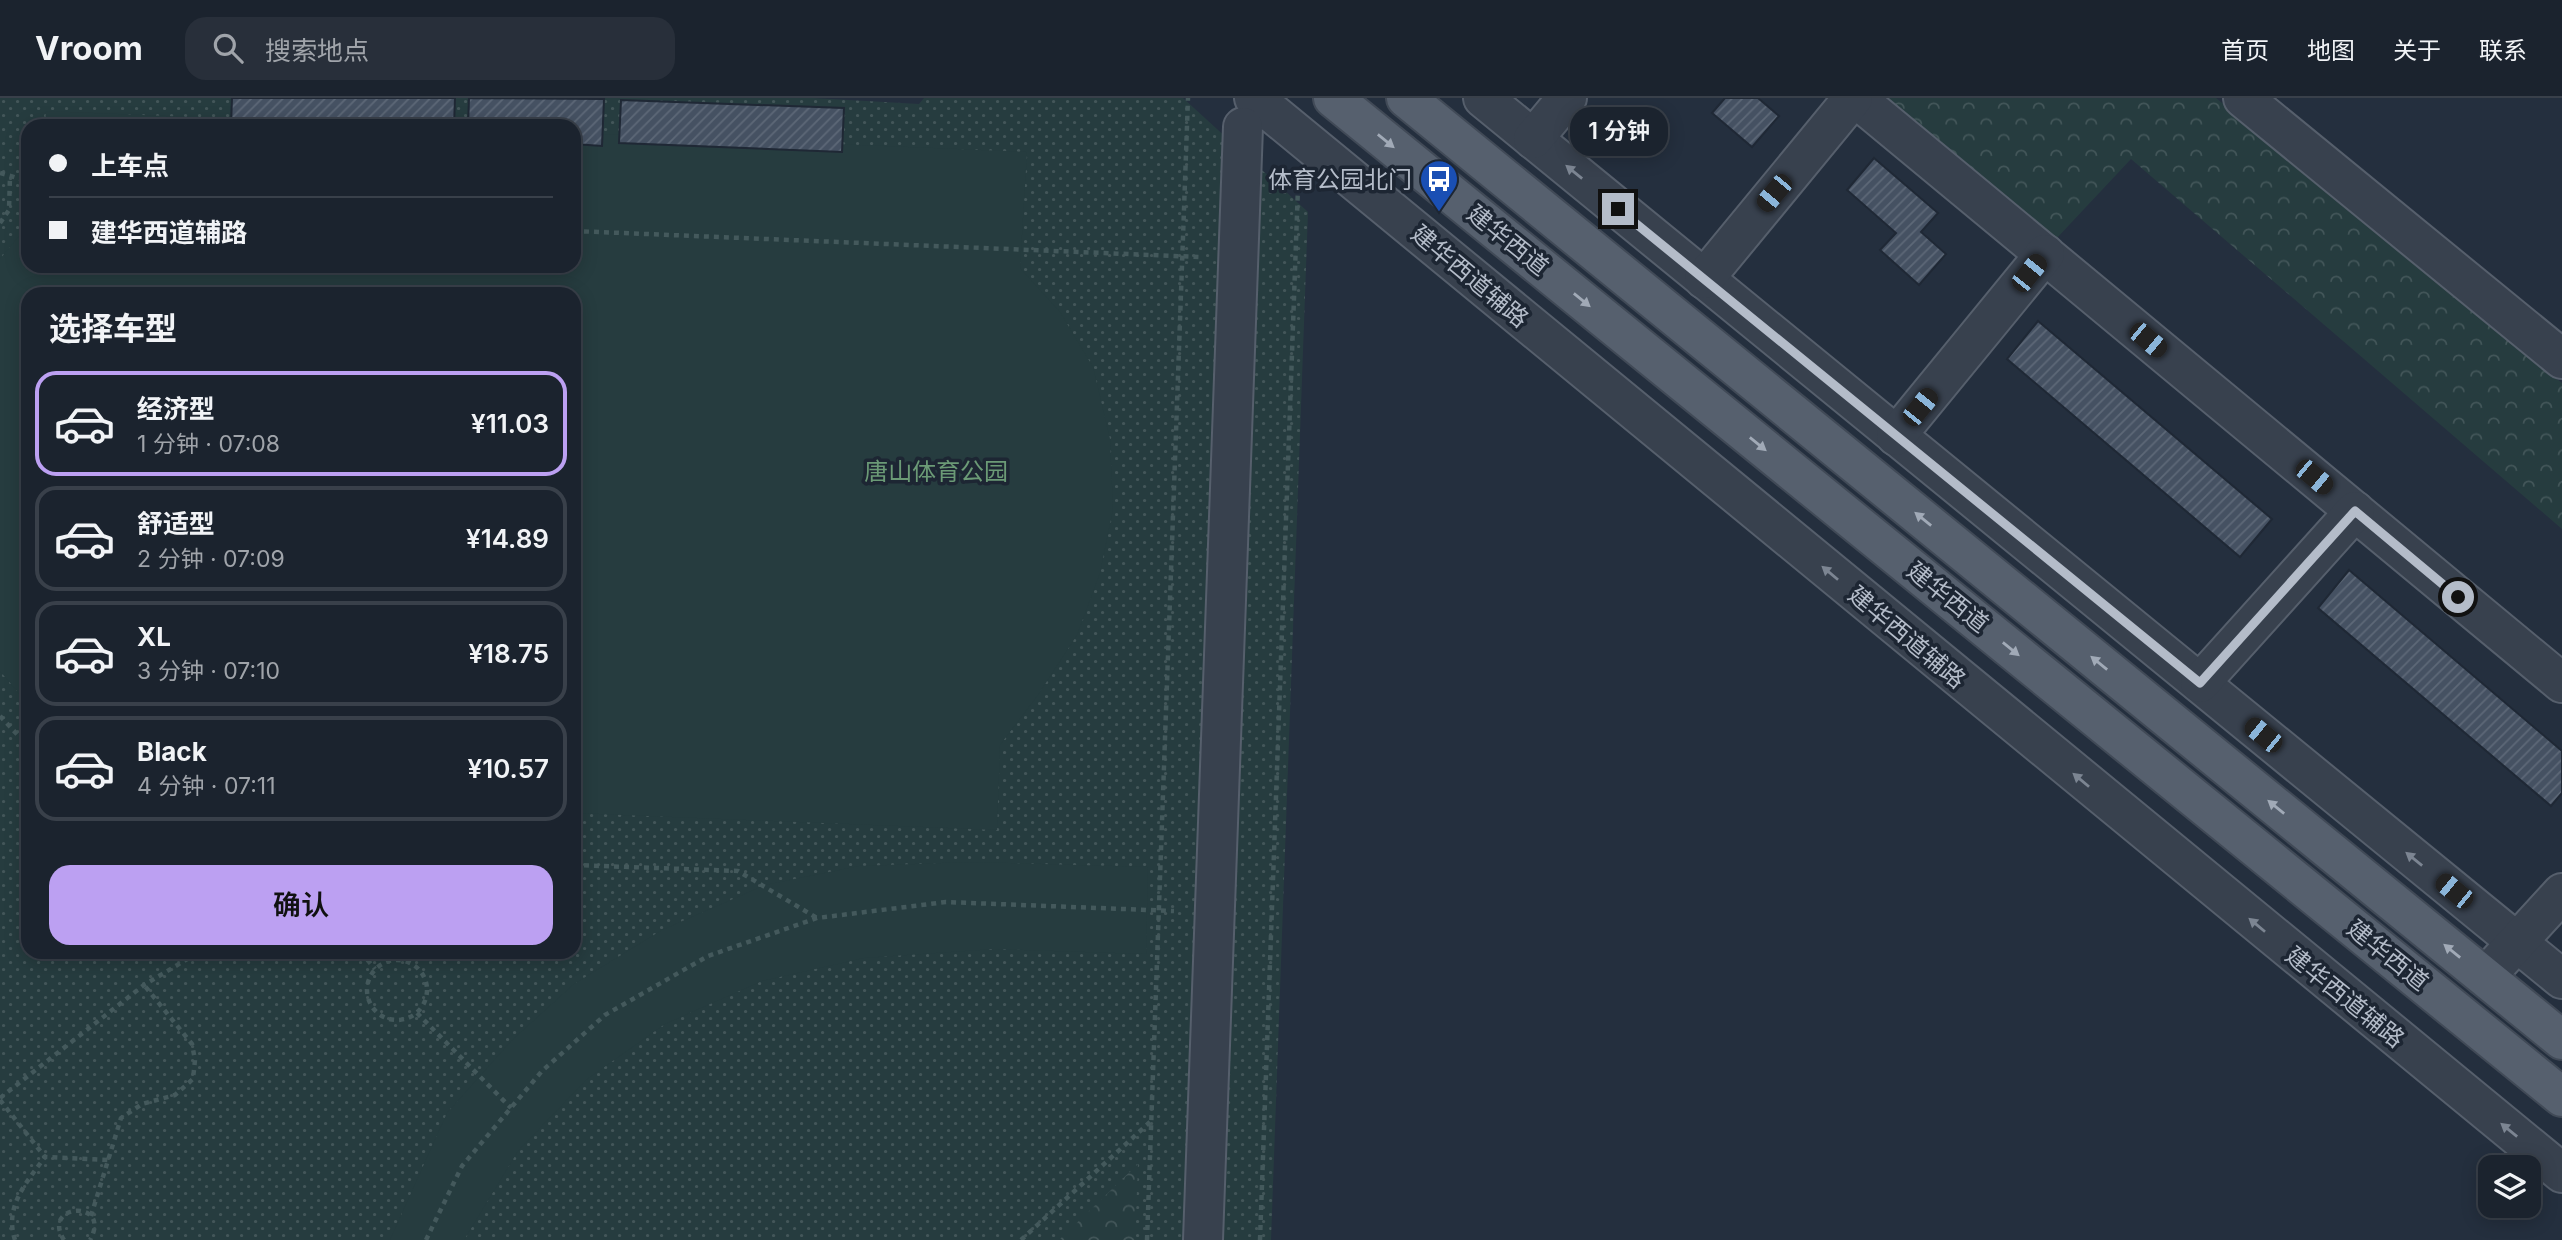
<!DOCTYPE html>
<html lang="zh">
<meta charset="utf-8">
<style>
body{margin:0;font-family:Inter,"Noto Sans SC",sans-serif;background:#282f3a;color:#f1f3f6;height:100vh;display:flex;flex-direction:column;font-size:26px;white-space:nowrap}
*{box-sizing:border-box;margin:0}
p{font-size:23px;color:#a0a4aa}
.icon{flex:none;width:38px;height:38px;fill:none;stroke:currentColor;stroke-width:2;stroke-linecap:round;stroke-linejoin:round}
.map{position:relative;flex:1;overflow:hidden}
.sheet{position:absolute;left:21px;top:189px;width:560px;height:672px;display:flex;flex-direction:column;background:#1b232e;border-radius:21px;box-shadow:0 4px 18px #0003,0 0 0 2px #39404a}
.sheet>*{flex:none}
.top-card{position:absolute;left:21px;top:21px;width:560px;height:154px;border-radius:21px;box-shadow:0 4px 18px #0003,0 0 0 2px #39404a;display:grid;align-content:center;height:154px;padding:0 28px;background:#1b232e}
.buttons{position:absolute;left:2478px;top:1057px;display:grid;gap:14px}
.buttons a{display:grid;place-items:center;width:63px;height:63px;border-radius:14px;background:#1b232e;box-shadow:0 4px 18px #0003,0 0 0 2px #39404a;font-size:35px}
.end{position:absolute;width:32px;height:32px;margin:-16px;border:9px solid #b4bcc9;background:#111;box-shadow:0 0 0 4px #111}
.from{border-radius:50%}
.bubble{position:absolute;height:49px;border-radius:21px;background:#1b232e;box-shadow:0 4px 18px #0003,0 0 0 2px #39404a;font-size:23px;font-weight:600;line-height:49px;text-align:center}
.car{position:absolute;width:21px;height:42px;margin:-21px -10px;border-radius:9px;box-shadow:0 0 5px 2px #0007;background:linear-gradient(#222 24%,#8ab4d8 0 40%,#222 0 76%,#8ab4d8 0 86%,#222 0)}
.top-card b{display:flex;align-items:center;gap:24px;height:66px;font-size:26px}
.top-card b+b{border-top:2px solid #39404a}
.top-card i{width:18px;height:18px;background:#f1f3f6}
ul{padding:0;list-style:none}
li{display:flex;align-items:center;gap:21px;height:105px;margin:0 14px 10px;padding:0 14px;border:4px solid #39404a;border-radius:21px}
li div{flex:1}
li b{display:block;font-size:26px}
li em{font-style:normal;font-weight:600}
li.on{border-color:#bca0f2}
li>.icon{width:63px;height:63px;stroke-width:1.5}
h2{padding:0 28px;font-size:32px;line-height:84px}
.button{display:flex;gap:14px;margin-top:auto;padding:14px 28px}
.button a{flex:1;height:80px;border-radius:21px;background:#bca0f2;color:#111;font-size:28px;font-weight:600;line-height:80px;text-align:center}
header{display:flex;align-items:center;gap:42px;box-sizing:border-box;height:98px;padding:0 35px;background:#1b232e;border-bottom:2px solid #39404a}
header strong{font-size:33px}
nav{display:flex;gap:38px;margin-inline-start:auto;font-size:24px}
.search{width:490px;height:63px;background:#282f3a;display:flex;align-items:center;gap:18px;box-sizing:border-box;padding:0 24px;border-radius:21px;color:#a0a4aa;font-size:26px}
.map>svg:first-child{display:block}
.grass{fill:url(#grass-dots);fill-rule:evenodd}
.forest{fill:url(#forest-crowns)}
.pitch{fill:#263c3f}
.building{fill:url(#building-hatch);stroke:#1f2835;stroke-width:2}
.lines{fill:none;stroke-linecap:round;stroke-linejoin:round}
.minor-casing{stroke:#565f6c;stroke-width:42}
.major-casing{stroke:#414a57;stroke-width:42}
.path{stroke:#44595c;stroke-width:4.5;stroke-dasharray:5 5;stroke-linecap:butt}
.minor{stroke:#38414e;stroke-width:38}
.major{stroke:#56606e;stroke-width:38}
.oneway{fill:#a1aab7}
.oneway2{fill:#7c8592}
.route{stroke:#b4bcc9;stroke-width:9}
.labels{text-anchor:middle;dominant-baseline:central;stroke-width:7;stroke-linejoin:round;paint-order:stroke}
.poi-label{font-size:24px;fill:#b4bcc9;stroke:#1d2633;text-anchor:end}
.street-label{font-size:24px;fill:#b4bcc9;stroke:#1d2633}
.park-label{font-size:24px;fill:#6b9a76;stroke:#1d2633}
</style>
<header>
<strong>Vroom</strong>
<div class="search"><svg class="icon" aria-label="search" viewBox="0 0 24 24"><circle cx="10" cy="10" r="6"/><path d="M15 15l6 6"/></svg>搜索地点</div>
<nav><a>首页</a><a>地图</a><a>关于</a><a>联系</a></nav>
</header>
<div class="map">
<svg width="2562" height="1142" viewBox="0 0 2562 1142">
<defs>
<pattern id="grass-dots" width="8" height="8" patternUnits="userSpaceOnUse" patternTransform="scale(1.75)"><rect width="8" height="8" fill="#263c3f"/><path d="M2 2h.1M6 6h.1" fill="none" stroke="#435659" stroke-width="1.8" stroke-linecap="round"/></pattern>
<pattern id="forest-crowns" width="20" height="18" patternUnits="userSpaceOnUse" patternTransform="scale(1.75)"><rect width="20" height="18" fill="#263c3f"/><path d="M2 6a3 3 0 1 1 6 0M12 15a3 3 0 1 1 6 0" fill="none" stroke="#435659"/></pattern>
<pattern id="building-hatch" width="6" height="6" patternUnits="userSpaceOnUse" patternTransform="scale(1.75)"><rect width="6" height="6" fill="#455162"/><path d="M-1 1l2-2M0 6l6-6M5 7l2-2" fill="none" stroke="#5d6877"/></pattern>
</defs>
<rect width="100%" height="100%" fill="#242f3e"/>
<!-- grass -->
<path class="grass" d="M0 0H813L919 6 924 0H1183L1308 114 1271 1142H0ZM28 28H574V168H28ZM28 196H574V854H28Z"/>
<!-- forest -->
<g class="forest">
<path d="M1884 0H2216L2562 285V431L2131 61 2055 142Z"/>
<path d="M1138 1066 1135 1142H1059Z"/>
</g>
<!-- pitch -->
<g class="pitch">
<path d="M46 13 406 28H45Z"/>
<path d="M574 35 1027 54 1020 170 1060 214 1093 269 1110 341 1113 411 1100 475 1077 537 1038 597 1000 647 997 732 574 715V196H28V606L0 573V161L28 127V168H574Z"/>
<path d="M970 764 1148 769 1146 856 994 851 864 860 762 883 665 926 586 982 518 1053 464 1142H390L447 1015 511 943 574 886 662 832 765 787 859 768Z"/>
</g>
<!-- building -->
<g class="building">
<path d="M232 0H455L454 28 231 27Z"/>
<path d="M469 0 604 1 602 48 574 46V28H468Z"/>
<path d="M1725 0H1758L1779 18 1752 49 1712 15Z"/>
<path d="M621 2 844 10 842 54 619 45Z"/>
<path d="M1874 60 1938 115 1921 134 1946 156 1919 187 1880 152 1896 135 1847 92Z"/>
<path d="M2038 223 2272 421 2240 459 2007 261Z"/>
<path d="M2349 472 2562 653V695L2551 708 2318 510Z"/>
</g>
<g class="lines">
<defs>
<g id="minor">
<path d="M1254 0 2562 1075"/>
<path d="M1483 0 2562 881"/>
<path d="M1856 0 2562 585"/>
<path d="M2243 0 2562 261"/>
<path d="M1533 41 1567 0"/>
<path d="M1704 181 1853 0"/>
<path d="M1896 338 2045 156"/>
<path d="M2200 585 2355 413"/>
<path d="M2485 879 2562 795"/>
<path d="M1203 1142 1243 29"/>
</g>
<g id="major">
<path d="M1333 0 2562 999"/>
<path d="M1406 0 2562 942"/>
</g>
</defs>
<!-- minor casing -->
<use href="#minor" class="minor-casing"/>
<!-- major casing -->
<use href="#major" class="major-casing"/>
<!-- path -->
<g class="path">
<path d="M0 75 28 83"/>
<path d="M0 125 9 112 10 78"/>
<path d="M574 133 1199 159"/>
<path d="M0 618 28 648"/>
<path d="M574 767 738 773 817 820"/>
<path d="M361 854 375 871"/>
<circle cx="397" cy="892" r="30"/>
<path d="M417 915 511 1010"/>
<path d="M0 1000 144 887 199 854"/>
<path d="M0 1002 45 1059 108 1062"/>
<path d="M91 1118 121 1020 142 1006 175 997 193 981 195 962 192 946 144 887"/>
<path d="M15 1142C4 1109 26 1085 45 1059"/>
<path d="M64 1142C40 1105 113 1101 90 1142"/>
<path d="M426 1142 462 1068 542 973 605 917 708 858 817 820 946 804 1174 813"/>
<path d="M1021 1142 1150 1024"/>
<path d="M1147 1142 1188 0"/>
<path d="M1260 1142 1298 89"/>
</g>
<!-- minor -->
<use href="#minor" class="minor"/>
<!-- major -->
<use href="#major" class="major"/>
</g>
<!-- one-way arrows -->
<defs><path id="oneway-solid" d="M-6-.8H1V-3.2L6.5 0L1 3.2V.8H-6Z" transform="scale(1.75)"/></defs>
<g class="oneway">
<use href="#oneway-solid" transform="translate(1386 43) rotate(39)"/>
<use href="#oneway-solid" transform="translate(1582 202) rotate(39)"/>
<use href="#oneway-solid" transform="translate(1758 346) rotate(39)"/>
<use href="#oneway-solid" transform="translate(1923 421) rotate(-141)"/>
<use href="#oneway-solid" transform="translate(2011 551) rotate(39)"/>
<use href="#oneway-solid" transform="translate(2099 565) rotate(-141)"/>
<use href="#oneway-solid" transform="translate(2276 709) rotate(-141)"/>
<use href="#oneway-solid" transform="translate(2452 853) rotate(-141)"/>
</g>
<g class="oneway2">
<use href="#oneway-solid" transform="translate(1574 74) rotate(-141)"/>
<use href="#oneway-solid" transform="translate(1830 475) rotate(-140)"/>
<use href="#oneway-solid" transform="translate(2081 682) rotate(-140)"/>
<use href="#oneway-solid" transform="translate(2414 761) rotate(-141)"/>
<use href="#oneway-solid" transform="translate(2257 827) rotate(-140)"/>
<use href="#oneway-solid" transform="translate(2509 1032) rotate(-141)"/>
</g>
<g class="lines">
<!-- route -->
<path class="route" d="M1618 111 2200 585 2355 413 2458 499"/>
</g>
<!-- icons -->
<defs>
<symbol id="bus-pin" viewBox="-11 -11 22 30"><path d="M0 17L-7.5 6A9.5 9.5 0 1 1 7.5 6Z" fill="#1a4fb4" stroke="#1d2633"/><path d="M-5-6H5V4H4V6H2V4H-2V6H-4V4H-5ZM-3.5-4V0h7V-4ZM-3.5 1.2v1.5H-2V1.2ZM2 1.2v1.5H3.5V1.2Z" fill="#fff"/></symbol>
</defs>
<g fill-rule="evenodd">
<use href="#bus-pin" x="1417" y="59" width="44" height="60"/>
</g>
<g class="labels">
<!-- poi labels -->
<g class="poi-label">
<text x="1412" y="81">体育公园北门</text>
</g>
<!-- street labels -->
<g class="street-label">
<text transform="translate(1508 142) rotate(39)">建华西道</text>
<text transform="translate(1470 178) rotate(40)">建华西道辅路</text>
<text transform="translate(1948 499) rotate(39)">建华西道</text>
<text transform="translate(1907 539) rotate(40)">建华西道辅路</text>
<text transform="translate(2388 857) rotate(39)">建华西道</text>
<text transform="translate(2345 899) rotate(39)">建华西道辅路</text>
</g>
<!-- park labels -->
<g class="park-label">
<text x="936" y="373">唐山体育公园</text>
</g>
</g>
</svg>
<div class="buttons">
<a><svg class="icon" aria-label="layers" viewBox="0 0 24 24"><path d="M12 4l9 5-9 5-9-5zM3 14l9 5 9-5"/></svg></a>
</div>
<i class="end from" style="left:2458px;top:499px"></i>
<i class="end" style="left:1618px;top:111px"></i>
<div class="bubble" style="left:1570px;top:9px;width:98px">1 分钟</div>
<i class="car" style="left:1774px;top:95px;rotate:220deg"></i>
<i class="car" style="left:2029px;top:175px;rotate:39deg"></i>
<i class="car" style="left:2148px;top:242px;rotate:130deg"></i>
<i class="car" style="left:1920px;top:309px;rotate:39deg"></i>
<i class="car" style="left:2314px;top:379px;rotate:130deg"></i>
<i class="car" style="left:2263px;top:637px;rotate:309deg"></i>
<i class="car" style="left:2454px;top:793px;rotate:309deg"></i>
<div class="top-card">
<b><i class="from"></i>上车点</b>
<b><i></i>建华西道辅路</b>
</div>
<section class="sheet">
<h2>选择车型</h2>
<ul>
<li class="on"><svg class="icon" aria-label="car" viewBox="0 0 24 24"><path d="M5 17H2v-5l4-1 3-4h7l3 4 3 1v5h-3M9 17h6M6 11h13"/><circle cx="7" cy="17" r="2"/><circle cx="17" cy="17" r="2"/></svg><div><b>经济型</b><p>1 分钟 · 07:08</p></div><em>¥11.03</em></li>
<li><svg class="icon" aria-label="car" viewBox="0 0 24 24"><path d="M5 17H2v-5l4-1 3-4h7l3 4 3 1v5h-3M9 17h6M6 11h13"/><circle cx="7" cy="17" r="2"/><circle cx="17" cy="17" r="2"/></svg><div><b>舒适型</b><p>2 分钟 · 07:09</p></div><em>¥14.89</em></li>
<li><svg class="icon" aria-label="car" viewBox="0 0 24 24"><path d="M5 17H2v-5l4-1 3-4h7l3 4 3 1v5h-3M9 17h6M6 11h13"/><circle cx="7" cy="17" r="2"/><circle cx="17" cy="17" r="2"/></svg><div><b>XL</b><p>3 分钟 · 07:10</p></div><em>¥18.75</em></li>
<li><svg class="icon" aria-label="car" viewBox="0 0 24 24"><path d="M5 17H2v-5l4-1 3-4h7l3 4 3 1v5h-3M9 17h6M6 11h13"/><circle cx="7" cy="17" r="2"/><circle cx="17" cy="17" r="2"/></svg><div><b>Black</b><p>4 分钟 · 07:11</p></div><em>¥10.57</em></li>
</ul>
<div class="button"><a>确认</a></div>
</section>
</div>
